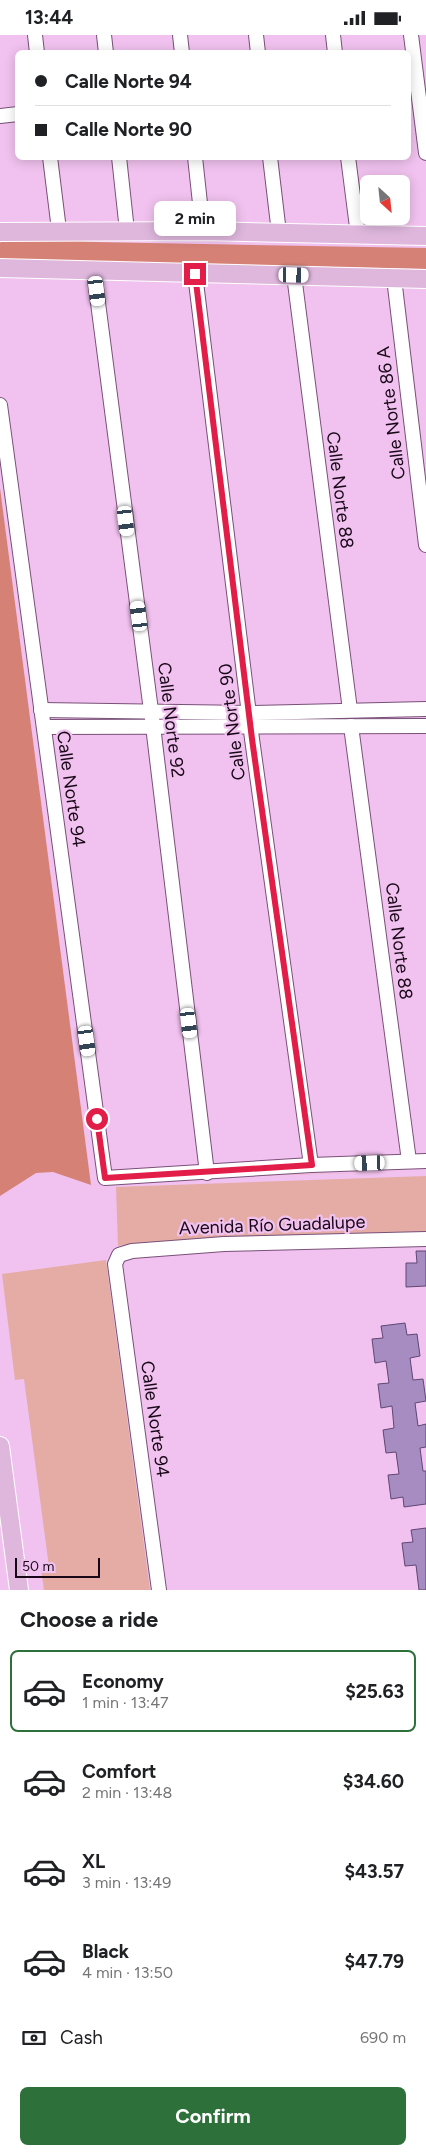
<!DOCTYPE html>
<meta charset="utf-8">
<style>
body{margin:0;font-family:Figtree,sans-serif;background:#f6f6f6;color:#202124;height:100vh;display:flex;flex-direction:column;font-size:19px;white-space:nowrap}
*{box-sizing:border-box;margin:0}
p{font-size:16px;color:#757577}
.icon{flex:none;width:28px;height:28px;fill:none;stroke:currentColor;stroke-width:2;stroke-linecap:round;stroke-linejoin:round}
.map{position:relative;height:1555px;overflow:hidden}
.sheet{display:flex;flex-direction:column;background:#fff;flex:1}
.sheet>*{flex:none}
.top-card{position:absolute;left:15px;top:15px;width:396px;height:110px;border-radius:8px;box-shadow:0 2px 12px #0003;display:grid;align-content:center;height:110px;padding:0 20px;background:#fff}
.needle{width:32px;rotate:153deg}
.buttons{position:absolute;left:360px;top:140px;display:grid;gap:10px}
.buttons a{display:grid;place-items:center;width:50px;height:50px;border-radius:8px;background:#fff;box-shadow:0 2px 12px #0003;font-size:25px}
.scale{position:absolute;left:15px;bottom:12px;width:85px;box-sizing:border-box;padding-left:5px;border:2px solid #170717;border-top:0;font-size:14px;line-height:18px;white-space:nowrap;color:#170717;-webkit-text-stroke:4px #f1c2ef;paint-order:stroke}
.end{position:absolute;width:22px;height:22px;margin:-11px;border:6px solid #e11d48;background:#fff;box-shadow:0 0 0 2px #fff}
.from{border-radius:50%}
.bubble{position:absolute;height:35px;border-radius:8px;background:#fff;box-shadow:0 2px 12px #0003;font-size:16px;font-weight:700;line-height:35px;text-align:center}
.car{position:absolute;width:15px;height:30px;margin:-15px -8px;border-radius:6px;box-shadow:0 0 4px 1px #0007;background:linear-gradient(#fff 24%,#345 0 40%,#fff 0 76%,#345 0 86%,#fff 0)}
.top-card b{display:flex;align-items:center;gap:18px;height:48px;font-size:19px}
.top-card b+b{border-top:1px solid #e0e0e0}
.top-card i{width:12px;height:12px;background:#202124}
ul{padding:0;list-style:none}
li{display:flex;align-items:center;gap:15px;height:82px;margin:0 10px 8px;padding:0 10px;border:2px solid transparent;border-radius:8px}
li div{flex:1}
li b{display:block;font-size:19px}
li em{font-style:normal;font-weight:700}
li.selected{border-color:#2d703a}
li>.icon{width:45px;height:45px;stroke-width:1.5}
h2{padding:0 20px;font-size:22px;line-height:60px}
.pay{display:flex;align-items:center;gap:12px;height:55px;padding:0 20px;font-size:19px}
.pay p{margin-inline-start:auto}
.action{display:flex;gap:10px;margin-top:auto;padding:10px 20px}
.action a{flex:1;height:58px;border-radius:8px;background:#2d703a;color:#fff;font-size:20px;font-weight:700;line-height:58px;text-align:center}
.status{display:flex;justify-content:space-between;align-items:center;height:35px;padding:0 25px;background:#fff;direction:ltr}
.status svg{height:14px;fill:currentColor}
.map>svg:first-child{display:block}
.green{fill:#e4aca4}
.forest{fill:#d68176}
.building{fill:#a68cc0;stroke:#5f4675}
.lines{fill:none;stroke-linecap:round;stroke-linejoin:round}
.minor-casing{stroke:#795078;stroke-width:16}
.major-casing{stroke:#fff;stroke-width:20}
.minor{stroke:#fff;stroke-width:14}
.major{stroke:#dfb7dd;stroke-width:18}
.route{stroke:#e11d48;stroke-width:6}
.labels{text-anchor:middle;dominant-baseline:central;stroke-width:4.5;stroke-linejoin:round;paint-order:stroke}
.street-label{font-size:18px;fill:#170717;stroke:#f1c2ef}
</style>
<div class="status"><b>13:44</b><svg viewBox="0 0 49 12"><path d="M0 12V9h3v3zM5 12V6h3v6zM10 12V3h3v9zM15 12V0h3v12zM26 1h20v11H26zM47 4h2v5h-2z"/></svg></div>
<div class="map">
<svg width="426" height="1555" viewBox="0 0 426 1555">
<rect width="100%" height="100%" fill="#f1c2ef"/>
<!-- green -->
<g class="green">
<path d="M426 1136 104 1145V1144Z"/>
<path d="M426 1141V1209L125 1217 124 1210 118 1211 116 1152Z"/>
<path d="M106 1225 150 1555H44L41 1534 49 1532 24 1344 15 1345 2 1239Z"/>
</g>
<!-- forest -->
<g class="forest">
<path d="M50 204 95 207 426 213V234L0 225V208L2 205Z"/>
<path d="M0 453 91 1150 53 1137 36 1138 0 1161Z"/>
</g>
<!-- building -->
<g class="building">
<path d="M416 1216H426V1251L406 1252V1228H417Z"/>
<path d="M405 1288 407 1300 417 1299 420 1321 410 1323 413 1345 423 1344 426 1366 415 1368 418 1391 426 1389V1412L420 1413 423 1436H426V1469L404 1472 403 1462 391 1464 388 1440 399 1439 396 1417 386 1418 383 1395 394 1393 392 1371 381 1373 378 1349 389 1348 386 1326 375 1328 372 1304 383 1303 381 1291Z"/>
<path d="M426 1493V1555H419L416 1530 405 1531 402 1508 413 1507 411 1495Z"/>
</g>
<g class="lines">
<defs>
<g id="minor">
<path d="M35 0 37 18"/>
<path d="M104 0 106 18"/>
<path d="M180 0 182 18"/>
<path d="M256 0 258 18"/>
<path d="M333 0 335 18"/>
<path d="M411 0 426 118"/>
<path d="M0 81 18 79"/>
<path d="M50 122 59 195"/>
<path d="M119 122 127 196"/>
<path d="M195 122 203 196"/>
<path d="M270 122 279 198"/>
<path d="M348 122 358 200"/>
<path d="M94 237 153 691 207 1138"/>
<path d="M195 239 252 704 311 1130"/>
<path d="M294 240 350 675"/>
<path d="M394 243 426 510"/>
<path d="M0 370 105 1143 311 1130 426 1126"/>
<path d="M41 675 250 678 426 674"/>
<path d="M351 691 409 1126"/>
<path d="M44 692 426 691"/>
<path d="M159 1555 115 1229 119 1220 132 1216 224 1209 426 1204"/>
</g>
<g id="major">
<path d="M0 197 203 196 426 201"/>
<path d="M0 233 426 244"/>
<path d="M0 1411 19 1555"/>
</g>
</defs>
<!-- minor casing -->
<use href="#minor" class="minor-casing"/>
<!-- major casing -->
<use href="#major" class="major-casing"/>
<!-- minor -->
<use href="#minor" class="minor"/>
<!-- major -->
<use href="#major" class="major"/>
</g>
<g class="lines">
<!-- route -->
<path class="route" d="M97 1084 105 1143 312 1130 252 704 195 239"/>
</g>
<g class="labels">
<!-- street labels -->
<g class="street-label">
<text transform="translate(391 378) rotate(-97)">Calle Norte 86 A</text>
<text transform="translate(340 455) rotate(83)">Calle Norte 88</text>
<text transform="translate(171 685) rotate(83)">Calle Norte 92</text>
<text transform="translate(232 687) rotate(-97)">Calle Norte 90</text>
<text transform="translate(71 754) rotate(82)">Calle Norte 94</text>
<text transform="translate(399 906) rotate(83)">Calle Norte 88</text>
<text transform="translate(272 1190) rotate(-2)">Avenida Río Guadalupe</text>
<text transform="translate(155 1384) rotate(82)">Calle Norte 94</text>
</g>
</g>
</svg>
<div class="buttons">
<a><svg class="needle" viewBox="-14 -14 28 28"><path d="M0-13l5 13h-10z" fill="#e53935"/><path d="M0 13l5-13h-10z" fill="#757577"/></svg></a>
</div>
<div class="scale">50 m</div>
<i class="end from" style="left:97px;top:1084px"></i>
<i class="end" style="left:195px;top:239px"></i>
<div class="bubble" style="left:154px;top:166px;width:82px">2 min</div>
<i class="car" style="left:294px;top:240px;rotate:91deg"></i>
<i class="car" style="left:97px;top:256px;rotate:173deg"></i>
<i class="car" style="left:126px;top:486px;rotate:173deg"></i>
<i class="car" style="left:139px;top:581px;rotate:353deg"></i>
<i class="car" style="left:189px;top:988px;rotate:173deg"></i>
<i class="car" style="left:87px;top:1006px;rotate:172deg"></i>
<i class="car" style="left:370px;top:1128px;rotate:268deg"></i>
<div class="top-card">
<b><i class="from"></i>Calle Norte 94</b>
<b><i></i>Calle Norte 90</b>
</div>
</div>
<section class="sheet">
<h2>Choose a ride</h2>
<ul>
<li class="selected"><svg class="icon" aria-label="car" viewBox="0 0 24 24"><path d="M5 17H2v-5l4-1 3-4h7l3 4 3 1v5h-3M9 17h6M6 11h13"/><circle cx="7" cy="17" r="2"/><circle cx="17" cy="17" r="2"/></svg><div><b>Economy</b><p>1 min · 13:47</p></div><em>$25.63</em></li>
<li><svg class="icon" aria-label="car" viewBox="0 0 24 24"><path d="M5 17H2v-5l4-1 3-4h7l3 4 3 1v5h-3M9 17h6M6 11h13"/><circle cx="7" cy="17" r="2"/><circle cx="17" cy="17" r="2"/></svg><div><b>Comfort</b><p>2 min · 13:48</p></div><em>$34.60</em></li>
<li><svg class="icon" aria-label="car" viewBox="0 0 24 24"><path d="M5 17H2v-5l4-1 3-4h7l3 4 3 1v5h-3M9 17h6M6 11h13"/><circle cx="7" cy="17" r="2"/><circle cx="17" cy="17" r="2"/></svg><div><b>XL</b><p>3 min · 13:49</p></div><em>$43.57</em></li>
<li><svg class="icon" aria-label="car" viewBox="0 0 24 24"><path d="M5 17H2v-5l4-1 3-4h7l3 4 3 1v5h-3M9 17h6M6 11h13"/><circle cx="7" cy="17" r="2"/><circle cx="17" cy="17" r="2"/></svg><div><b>Black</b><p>4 min · 13:50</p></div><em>$47.79</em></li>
</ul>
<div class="pay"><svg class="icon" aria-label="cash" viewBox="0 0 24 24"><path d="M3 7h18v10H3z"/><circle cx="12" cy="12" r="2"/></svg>Cash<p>690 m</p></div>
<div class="action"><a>Confirm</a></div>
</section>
